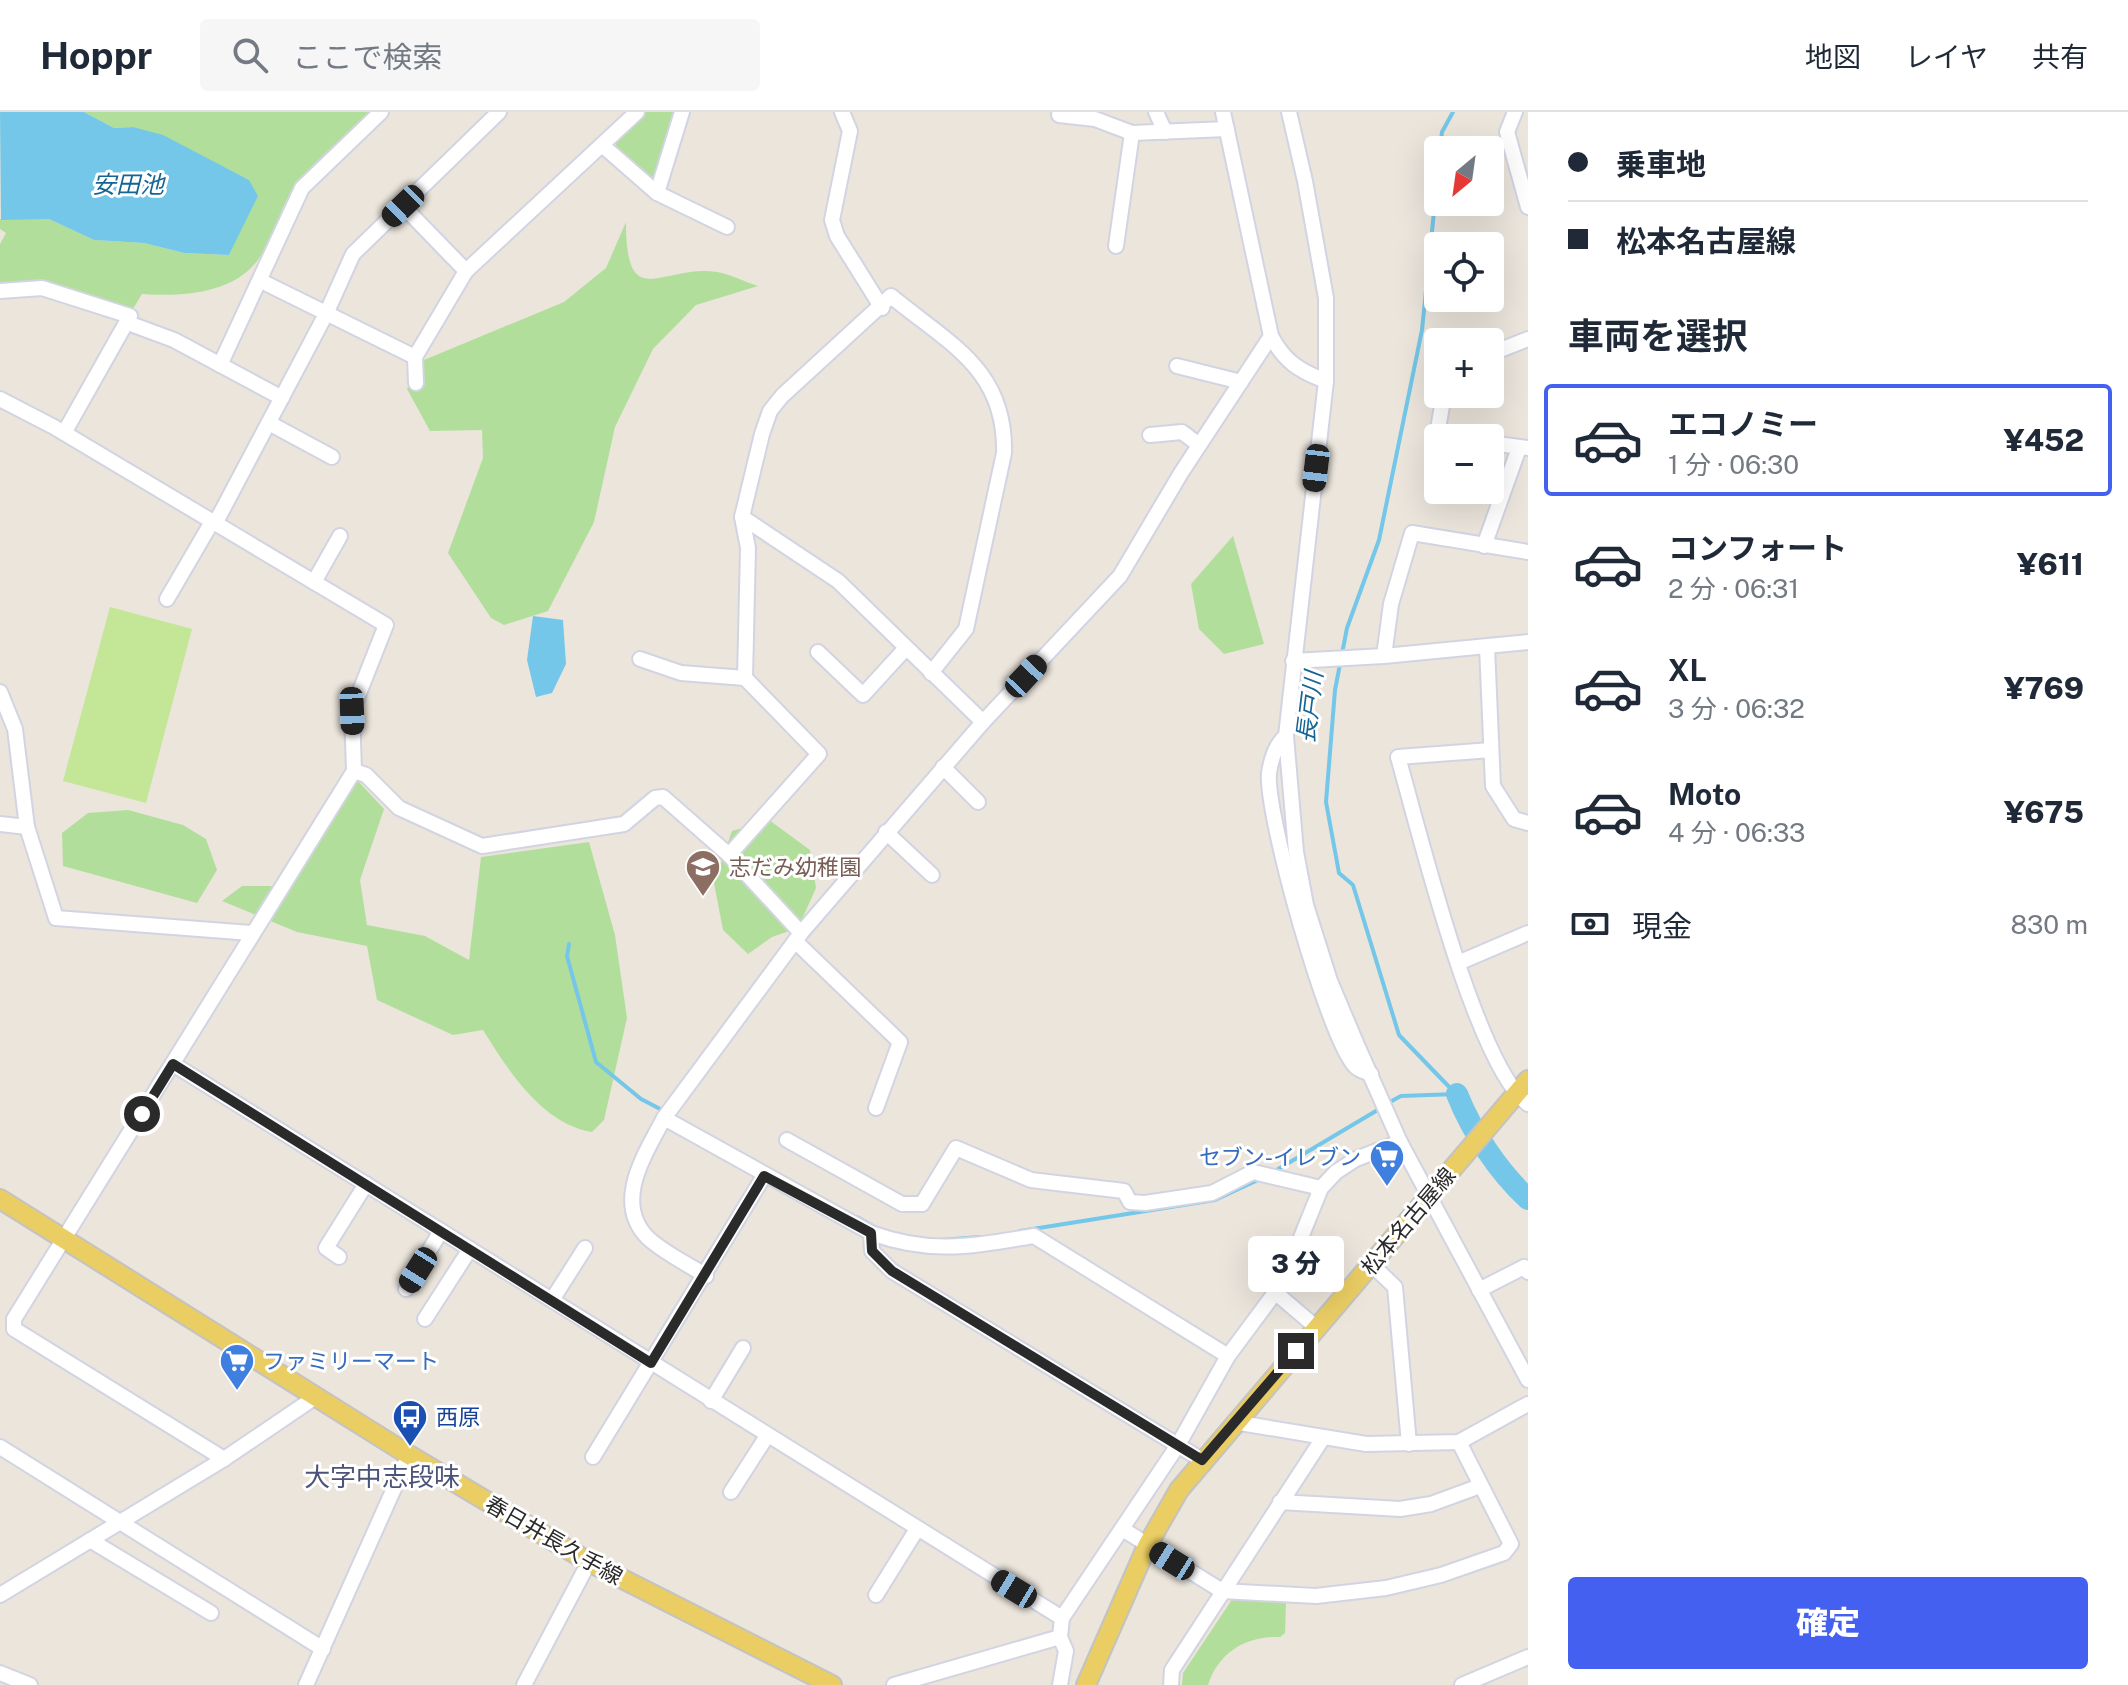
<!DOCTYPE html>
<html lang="ja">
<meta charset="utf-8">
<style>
body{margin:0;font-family:"Public Sans","Noto Sans JP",sans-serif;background:#f6f6f7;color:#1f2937;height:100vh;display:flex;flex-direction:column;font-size:30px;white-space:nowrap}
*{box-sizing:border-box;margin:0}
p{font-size:26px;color:#747a83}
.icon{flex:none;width:44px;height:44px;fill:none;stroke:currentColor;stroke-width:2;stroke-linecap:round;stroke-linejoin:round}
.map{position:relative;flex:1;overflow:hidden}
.panel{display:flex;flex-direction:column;background:#fff;width:600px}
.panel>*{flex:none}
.guide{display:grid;align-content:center;height:176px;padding:0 40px;background:#fff}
.needle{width:52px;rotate:209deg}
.buttons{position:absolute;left:1424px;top:24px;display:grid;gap:16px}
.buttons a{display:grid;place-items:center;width:80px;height:80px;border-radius:8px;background:#fff;box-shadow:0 8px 32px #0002;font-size:40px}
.end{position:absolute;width:36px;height:36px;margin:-18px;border:10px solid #2a2a2a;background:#fff;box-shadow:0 0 0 4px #fff}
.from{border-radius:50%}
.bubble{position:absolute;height:56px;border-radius:8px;background:#fff;box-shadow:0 8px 32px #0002;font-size:26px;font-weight:800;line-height:56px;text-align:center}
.car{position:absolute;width:24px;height:48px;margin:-24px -12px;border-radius:10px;box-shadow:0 0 6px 2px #0007;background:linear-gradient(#222 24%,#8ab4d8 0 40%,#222 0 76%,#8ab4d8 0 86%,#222 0)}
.guide b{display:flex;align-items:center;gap:28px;height:76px;font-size:30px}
.guide b+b{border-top:2px solid #e0e1e3}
.guide i{width:20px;height:20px;background:#1f2937}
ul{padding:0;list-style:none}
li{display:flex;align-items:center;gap:24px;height:112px;margin:0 16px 12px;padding:0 24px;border:4px solid transparent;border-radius:8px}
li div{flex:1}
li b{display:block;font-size:30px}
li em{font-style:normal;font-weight:800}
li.on{border-color:#4460f1}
li>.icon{width:72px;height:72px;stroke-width:1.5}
h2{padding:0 40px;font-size:36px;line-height:96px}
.pay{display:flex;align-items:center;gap:20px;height:88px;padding:0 40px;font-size:30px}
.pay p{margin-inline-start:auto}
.action{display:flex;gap:16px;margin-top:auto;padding:16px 40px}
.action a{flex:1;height:92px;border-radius:8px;background:#4460f1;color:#fff;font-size:32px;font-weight:800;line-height:92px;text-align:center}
header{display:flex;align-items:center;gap:48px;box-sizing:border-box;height:112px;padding:0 40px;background:#fff;border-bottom:2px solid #e0e1e3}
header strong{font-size:38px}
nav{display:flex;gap:44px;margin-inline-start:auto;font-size:28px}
.search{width:560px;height:72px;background:#f6f6f7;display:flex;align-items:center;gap:20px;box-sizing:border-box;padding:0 28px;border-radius:8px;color:#747a83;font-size:30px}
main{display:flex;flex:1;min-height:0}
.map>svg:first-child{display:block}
.green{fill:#b1df9b}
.pitch{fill:#c3e697}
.water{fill:#74c7e8}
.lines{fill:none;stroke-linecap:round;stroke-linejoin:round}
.stream{stroke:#74c7e8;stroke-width:4}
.river{stroke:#74c7e8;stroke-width:22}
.minor-casing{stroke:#d2d4e2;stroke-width:18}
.major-casing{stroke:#c3c3c3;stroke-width:22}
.minor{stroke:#fff;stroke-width:14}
.major{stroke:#eacd63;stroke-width:18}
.route{stroke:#2a2a2a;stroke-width:10}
.labels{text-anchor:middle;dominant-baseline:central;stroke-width:6;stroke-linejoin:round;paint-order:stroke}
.education-label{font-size:22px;fill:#785e54;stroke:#fff;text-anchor:start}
.shop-label{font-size:22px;fill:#366cbe;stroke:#fff;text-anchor:end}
.street-label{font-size:22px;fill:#2a2a2a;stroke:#fff}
.transit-label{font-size:22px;fill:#164399;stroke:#fff;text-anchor:start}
.water-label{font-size:24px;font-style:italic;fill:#146594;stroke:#fff}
.quarter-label{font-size:26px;fill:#4c5378;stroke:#fff}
</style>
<header>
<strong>Hoppr</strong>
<div class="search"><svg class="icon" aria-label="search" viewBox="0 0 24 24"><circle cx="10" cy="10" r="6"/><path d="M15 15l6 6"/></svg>ここで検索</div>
<nav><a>地図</a><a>レイヤ</a><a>共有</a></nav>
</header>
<main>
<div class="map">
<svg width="1528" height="1573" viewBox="0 0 1528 1573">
<rect width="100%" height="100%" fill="#ebe5dc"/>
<!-- green -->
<g class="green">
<path d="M84 0H372C348 23 316 46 296 73 280 94 275 123 260 145 236 182 181 185 142 182L131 200 7 176 0 171V132L6 121 0 117V107H49L94 128 144 131 184 141 229 143 240 119 249 68 133 15 114 16Z"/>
<path d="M645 0H675L657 73 616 36V28Z"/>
<path d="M626 110C626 203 662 152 717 160 730 162 745 170 758 174L696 193 653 237 615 315 594 410 548 499 504 513 491 506 448 441 483 346 482 318 430 319 407 277 424 248 564 190 606 156Z"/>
<path d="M1233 424 1264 532 1224 542 1199 517 1191 472Z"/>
<path d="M358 669 384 697 360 768 367 813 425 824 469 848 481 745 589 730 615 823 627 906 604 1008 592 1020C542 1012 508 958 483 918L453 923 377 888 367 834 297 820 222 789 242 774H291Z"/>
<path d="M128 698 183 713 206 727 217 758 197 791 63 754 62 721 88 701Z"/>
<path d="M769 708 810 738 816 776 798 816 772 825 748 842 723 818 714 771 732 719Z"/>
<path d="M1233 1486 1286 1491 1285 1521 1280 1525C1246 1524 1219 1540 1208 1573H1182L1183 1561Z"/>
</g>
<!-- pitch -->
<path class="pitch" d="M110 495 192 517 146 691 63 669Z"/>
<!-- water -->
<g class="water">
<path d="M0 0H84L114 16 133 15 163 23 249 68 258 84 229 143 184 141 144 131 94 128 49 107 1 108Z"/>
<path d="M533 504 563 508 566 552 552 581 536 585 527 548Z"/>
</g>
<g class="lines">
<!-- stream -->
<g class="stream">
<path d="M1440 38 1442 20 1453 0"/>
<path d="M1438 60 1422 218 1379 428 1347 516 1335 578 1326 690 1339 761 1353 773 1399 923 1455 981"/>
<path d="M569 832 567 844 596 950 641 987 664 999"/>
<path d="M1388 991 1401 984 1457 982"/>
<path d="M1275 1059 1381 996"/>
<path d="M857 1105 878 1117"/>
<path d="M1020 1119 1215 1088 1260 1067"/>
<path d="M941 1128 980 1125"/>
</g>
<!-- river -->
<path class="river" d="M1457 982C1472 1020 1498 1059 1528 1087"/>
<defs>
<g id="minor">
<path d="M842 0 850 19 832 108 837 124 882 196"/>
<path d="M1156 0 1165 20"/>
<path d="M1223 0 1271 224C1284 249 1299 259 1326 269"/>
<path d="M1289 0 1305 69 1326 186V269L1286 624 1296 740 1306 793 1330 869 1357 933 1400 1030 1528 1268"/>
<path d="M1515 0 1507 20 1528 95"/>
<path d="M1059 3 1095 7 1132 21 1227 17"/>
<path d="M602 33 657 81 727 115"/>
<path d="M657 81 682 0"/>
<path d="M403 94 466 159"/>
<path d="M1116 134 1132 21"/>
<path d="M261 169 415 245 466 159 637 0"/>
<path d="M0 179 42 176 130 204 64 321"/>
<path d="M128 211 174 228 282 286"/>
<path d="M1490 242 1528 227"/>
<path d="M415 245 416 271"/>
<path d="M220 253 302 76 381 0"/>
<path d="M1177 254 1241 270"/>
<path d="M1444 282 1437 323 1455 326"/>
<path d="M0 287 54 315 386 513 352 599 354 659 14 1207V1217L224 1347"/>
<path d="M269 311 332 345"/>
<path d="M1150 323 1182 320 1199 333"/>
<path d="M1490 331 1528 336"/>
<path d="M742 405 838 469 983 610"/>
<path d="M216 410 326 202 353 142 499 0"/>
<path d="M1484 434 1519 336"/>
<path d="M314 470 340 424"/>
<path d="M167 487 213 408"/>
<path d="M1487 535 1493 674 1514 707 1528 711"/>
<path d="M818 540 863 583 906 536"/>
<path d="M1384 544 1391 492 1412 421 1528 440"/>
<path d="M640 547 681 561 745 566"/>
<path d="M1293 549 1384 544 1528 530"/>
<path d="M0 580 15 617 27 715 56 806 251 821"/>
<path d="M1286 624C1276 632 1271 648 1269 661 1265 701 1328 926 1355 954 1358 958 1366 960 1371 962"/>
<path d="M1491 638 1398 645C1418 715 1476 955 1528 992"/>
<path d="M943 655 978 690"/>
<path d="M354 659 366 663 399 696 482 734 624 712 655 686 663 685 729 743 801 821"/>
<path d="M0 712 27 715"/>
<path d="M886 720 932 763"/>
<path d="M729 743 819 642 745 566 748 436 742 405 762 322 770 299 782 284 891 184C949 232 1006 257 1004 341L966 517 931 561"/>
<path d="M795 829 900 930 876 996"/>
<path d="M1458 851 1528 821"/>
<path d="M173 952 1062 1506"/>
<path d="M664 1006C646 1041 612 1090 648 1126 664 1141 688 1152 706 1164"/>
<path d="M787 1028 902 1092H922L956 1036 1031 1068 1124 1079 1130 1090 1145 1091 1212 1081 1253 1060 1321 1076"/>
<path d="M871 1121 872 1139 892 1159 1202 1348"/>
<path d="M339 1145 326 1136 366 1072"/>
<path d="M1372 1153 1395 1175 1409 1332"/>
<path d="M406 1177 441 1119"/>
<path d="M1479 1178 1524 1155 1528 1160"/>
<path d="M1276 1181 1317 1216"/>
<path d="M552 1188 585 1136"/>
<path d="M425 1207 470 1137"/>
<path d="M1228 1244 1034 1124C972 1134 932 1143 871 1121L664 1006 801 821 983 610 1120 464 1181 361 1271 224"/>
<path d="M711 1289 743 1236"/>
<path d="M1234 1310 1366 1332 1459 1330 1528 1292"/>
<path d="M0 1335 323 1537"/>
<path d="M593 1345 764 1064"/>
<path d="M731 1380 767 1324"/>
<path d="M1280 1390 1400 1397 1431 1392 1480 1374"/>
<path d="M1124 1418 1222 1479 1316 1484 1386 1476 1441 1463 1504 1441 1511 1432 1459 1330"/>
<path d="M90 1428 211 1501"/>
<path d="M0 1483 224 1347 317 1284"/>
<path d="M876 1483 917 1417"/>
<path d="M0 1561 30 1573"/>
<path d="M306 1573 409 1343"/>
<path d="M524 1573 589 1450"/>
<path d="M894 1573 1060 1525"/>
<path d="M1060 1573 1066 1539 1060 1525 1062 1506 1178 1333 1228 1244 1283 1170 1321 1076 1336 1060 1356 1047 1400 1030"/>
<path d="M1171 1573 1172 1558 1323 1326"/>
<path d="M1462 1573 1528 1545"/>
</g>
<g id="major">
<path d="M0 1087 409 1343 589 1450 832 1573"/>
<path d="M1086 1573 1147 1434 1179 1378 1528 968"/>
</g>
</defs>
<!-- minor casing -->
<use href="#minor" class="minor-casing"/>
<!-- major casing -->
<use href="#major" class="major-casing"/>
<!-- minor -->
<use href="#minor" class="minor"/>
<!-- major -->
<use href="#major" class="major"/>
</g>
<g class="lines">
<!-- route -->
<path class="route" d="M142 1002 173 952 651 1251 764 1064 871 1121 872 1139 892 1159 1202 1348 1296 1239"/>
</g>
<!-- icons -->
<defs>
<symbol id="school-pin" viewBox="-11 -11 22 30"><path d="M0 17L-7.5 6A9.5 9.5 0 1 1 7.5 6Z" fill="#8d6e63" stroke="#fff"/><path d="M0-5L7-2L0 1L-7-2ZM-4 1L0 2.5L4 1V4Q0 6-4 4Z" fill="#fff"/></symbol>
<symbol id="supermarket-pin" viewBox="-11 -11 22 30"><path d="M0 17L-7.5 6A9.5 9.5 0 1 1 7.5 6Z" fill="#3f7fe0" stroke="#fff"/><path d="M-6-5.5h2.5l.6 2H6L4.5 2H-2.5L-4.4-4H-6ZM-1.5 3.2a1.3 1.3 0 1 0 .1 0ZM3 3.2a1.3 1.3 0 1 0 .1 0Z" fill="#fff"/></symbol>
<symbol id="bus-pin" viewBox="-11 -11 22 30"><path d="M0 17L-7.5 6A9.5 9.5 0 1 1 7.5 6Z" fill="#1a4fb4" stroke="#fff"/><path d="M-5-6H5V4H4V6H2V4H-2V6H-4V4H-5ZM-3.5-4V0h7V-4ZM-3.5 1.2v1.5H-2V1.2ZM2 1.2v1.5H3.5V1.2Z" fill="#fff"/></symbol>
</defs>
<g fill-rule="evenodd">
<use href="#school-pin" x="683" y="735" width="40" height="54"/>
<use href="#supermarket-pin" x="1367" y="1025" width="40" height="54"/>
<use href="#supermarket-pin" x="217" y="1229" width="40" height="54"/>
<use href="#bus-pin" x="390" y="1285" width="40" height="54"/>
</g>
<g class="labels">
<!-- education labels -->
<g class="education-label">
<text x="729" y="755">志だみ幼稚園</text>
</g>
<!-- shop labels -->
<g class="shop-label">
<text x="1361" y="1045">セブン-イレブン</text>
<text x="263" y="1249" text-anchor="start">ファミリーマート</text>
</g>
<!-- street labels -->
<g class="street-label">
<text transform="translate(1408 1109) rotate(-50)">松本名古屋線</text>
<text transform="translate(554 1428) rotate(30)">春日井長久手線</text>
</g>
<!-- transit labels -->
<g class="transit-label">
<text x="436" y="1305">西原</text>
</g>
<!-- water labels -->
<g class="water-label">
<text x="128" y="72">安田池</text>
<text transform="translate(1309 595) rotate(-83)">長戸川</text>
</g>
<!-- quarter labels -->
<g class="quarter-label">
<text x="382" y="1364">大字中志段味</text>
</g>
</g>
</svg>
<div class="buttons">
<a><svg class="needle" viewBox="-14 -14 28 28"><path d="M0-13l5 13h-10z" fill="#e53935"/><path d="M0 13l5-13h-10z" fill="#747a83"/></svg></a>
<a><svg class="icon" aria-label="locate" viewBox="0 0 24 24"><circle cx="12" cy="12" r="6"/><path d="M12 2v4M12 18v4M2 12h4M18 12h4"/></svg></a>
<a>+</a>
<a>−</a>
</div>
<i class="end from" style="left:142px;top:1002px"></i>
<i class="end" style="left:1296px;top:1239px"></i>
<div class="bubble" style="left:1248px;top:1124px;width:96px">3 分</div>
<i class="car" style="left:403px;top:94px;rotate:226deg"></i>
<i class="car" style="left:1316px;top:356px;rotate:187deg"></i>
<i class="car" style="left:1026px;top:564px;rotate:43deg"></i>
<i class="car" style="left:352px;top:599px;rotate:178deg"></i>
<i class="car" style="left:418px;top:1158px;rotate:212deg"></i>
<i class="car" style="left:1172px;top:1449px;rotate:302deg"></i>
<i class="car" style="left:1014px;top:1477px;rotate:301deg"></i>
</div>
<section class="panel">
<div class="guide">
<b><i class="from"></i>乗車地</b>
<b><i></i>松本名古屋線</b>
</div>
<h2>車両を選択</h2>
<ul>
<li class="on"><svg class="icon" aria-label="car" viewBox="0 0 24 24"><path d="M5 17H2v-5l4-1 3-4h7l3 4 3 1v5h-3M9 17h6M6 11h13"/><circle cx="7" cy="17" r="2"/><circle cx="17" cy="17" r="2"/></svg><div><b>エコノミー</b><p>1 分 · 06:30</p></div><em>¥452</em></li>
<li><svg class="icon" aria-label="car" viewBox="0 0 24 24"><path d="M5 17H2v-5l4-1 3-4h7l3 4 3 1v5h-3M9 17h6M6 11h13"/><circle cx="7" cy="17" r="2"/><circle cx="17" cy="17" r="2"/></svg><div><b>コンフォート</b><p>2 分 · 06:31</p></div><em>¥611</em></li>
<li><svg class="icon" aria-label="car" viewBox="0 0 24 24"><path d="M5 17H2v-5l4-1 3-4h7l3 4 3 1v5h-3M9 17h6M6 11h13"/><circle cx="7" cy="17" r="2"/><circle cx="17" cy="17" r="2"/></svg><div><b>XL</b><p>3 分 · 06:32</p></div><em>¥769</em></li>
<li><svg class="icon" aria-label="car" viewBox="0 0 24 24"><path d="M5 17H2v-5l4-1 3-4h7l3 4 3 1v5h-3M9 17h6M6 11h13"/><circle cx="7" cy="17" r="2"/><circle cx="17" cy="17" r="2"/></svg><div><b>Moto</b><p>4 分 · 06:33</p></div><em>¥675</em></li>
</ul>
<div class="pay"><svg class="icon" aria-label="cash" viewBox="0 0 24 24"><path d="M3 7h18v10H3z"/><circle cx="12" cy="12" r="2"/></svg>現金<p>830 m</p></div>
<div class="action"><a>確定</a></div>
</section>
</main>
